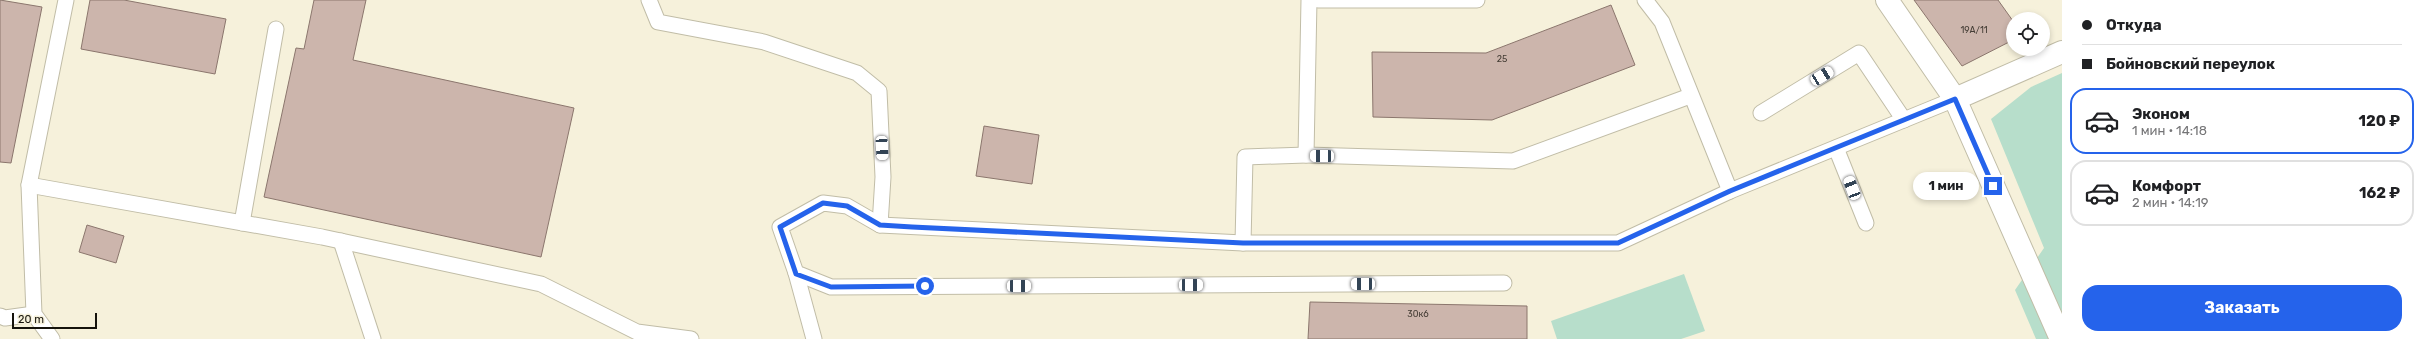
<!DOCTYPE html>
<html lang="ru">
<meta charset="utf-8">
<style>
body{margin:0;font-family:Rubik,sans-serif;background:#f6f6f6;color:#202124;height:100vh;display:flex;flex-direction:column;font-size:15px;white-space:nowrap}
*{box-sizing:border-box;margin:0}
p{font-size:13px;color:#757577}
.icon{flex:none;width:22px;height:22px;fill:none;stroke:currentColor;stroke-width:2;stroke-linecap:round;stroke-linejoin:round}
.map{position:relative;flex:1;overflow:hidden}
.details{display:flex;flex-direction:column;background:#fff;width:360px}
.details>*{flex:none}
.guide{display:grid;align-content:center;height:88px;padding:0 20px;background:#fff}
.fabs{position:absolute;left:2006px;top:12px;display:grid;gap:8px}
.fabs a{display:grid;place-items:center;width:44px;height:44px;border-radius:50%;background:#fff;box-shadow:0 2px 6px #0003;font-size:20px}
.scale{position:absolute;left:12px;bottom:10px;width:85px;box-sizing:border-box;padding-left:4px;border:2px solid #15130c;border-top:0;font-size:11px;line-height:14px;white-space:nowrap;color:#15130c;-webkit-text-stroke:3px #f6f1db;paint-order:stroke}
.end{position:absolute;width:18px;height:18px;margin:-9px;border:5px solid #2563eb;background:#fff;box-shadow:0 0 0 2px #fff}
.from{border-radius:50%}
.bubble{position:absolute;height:28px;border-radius:14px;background:#fff;box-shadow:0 2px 6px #0003;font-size:13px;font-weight:700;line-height:28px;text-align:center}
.car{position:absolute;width:12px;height:24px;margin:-12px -6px;border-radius:5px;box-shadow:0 0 3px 1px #0007;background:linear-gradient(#fff 24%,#345 0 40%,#fff 0 76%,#345 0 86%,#fff 0)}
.guide b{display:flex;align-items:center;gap:14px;height:38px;font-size:15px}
.guide b+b{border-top:1px solid #e0e0e0}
.guide i{width:10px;height:10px;background:#202124}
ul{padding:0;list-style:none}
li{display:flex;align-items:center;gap:12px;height:66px;margin:0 8px 6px;padding:0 12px;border:2px solid #e0e0e0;border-radius:16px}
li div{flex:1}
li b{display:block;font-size:15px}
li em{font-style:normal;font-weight:700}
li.current{border-color:#2563eb}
li>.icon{width:36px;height:36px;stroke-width:1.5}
.action{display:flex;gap:8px;margin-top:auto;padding:8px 20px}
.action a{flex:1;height:46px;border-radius:16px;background:#2563eb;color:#fff;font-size:16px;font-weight:700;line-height:46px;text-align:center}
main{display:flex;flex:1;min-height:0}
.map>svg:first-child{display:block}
.green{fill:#b7decb}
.building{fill:#ccb5ac;stroke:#8b766d}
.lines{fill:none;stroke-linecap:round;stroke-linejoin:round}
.service-casing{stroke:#c1bda7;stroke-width:17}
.minor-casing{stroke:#c1bda7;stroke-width:24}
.service{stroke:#fff;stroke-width:15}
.minor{stroke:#fff;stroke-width:22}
.route{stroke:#2563eb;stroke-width:5}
.labels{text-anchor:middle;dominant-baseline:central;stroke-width:3;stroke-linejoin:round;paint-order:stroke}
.number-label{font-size:9px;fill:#433c34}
</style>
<main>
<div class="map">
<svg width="2062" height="339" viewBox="0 0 2062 339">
<rect width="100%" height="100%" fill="#f6f1db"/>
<!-- green -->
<g class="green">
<path d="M2062 73V339H2036L2015 290 2044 248 1991 119 2031 87Z"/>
<path d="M1684 274 1705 331 1681 339H1557L1551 321Z"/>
</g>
<!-- building -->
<g class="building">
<path d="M0 0 42 7 11 163 0 162Z"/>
<path d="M90 0H124L226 19 215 74 81 49Z"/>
<path d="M314 0H366L353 60 574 108 541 257 264 197 296 48 304 49Z"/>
<path d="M1914 0H1998L2013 21V40L1962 66Z"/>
<path d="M1611 5 1635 65 1492 120 1373 117 1372 52 1486 53Z"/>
<path d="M984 126 1039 135 1032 184 976 176Z"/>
<path d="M87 225 124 236 116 263 79 252Z"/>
<path d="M1310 302 1527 306V339H1308Z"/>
</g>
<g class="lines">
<defs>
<g id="service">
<path d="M649 0 658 22 764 42 857 73 879 91 883 177 880 225"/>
<path d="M1309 0 1306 155 1513 161 1690 96"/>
<path d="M1318 0H1477"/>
<path d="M1645 0 1662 22 1730 191"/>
<path d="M1761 113 1859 53 1904 120"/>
<path d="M1836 148 1866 223"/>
<path d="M29 185 322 237 541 284 637 332 691 339"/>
<path d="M242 223 276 29"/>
<path d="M341 241 373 339"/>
<path d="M1243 243 1245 157 1306 155"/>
<path d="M796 273 814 339"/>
<path d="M1504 283 831 287 796 273 780 227 823 203 847 206 880 225 1243 243H1618L1730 191 1955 99"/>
<path d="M0 316 5 318 34 314"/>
<path d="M52 339 34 314 29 185 66 0"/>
</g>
<g id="minor">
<path d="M1887 0 1955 99 2061 339"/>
<path d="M1955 99 2062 52"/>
</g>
</defs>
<!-- service casing -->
<use href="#service" class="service-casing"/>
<!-- minor casing -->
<use href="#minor" class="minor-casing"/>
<!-- service -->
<use href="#service" class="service"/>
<!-- minor -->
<use href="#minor" class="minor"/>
</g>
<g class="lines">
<!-- route -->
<path class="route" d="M925 286 831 287 796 274 780 227 823 203 847 206 880 225 912 227 1243 243H1618L1730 191 1955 99 1993 186"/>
</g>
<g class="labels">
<!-- number labels -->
<g class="number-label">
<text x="1974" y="30">19А/11</text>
<text x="1502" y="59">25</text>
<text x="1418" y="314">30к6</text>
</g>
</g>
</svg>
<div class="fabs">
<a><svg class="icon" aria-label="locate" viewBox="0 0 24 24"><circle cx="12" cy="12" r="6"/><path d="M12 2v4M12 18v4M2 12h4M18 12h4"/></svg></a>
</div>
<div class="scale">20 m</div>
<i class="end from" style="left:925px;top:286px"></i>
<i class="end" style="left:1993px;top:186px"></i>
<div class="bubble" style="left:1913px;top:172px;width:66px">1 мин</div>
<i class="car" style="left:1822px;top:76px;rotate:59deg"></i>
<i class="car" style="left:882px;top:148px;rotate:177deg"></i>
<i class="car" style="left:1322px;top:156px;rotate:271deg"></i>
<i class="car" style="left:1852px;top:188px;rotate:339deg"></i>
<i class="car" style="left:1363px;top:284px;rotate:270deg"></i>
<i class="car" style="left:1191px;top:285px;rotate:90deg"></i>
<i class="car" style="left:1019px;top:286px;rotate:90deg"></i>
</div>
<section class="details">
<div class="guide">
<b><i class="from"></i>Откуда</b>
<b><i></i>Бойновский переулок</b>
</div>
<ul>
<li class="current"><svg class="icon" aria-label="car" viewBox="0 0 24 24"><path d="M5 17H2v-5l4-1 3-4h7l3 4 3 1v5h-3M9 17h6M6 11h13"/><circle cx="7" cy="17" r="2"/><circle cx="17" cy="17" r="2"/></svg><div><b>Эконом</b><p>1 мин · 14:18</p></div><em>120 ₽</em></li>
<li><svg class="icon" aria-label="car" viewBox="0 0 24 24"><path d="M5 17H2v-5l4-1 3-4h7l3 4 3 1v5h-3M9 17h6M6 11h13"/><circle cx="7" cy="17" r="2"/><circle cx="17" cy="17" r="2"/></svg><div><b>Комфорт</b><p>2 мин · 14:19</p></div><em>162 ₽</em></li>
</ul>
<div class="action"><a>Заказать</a></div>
</section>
</main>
